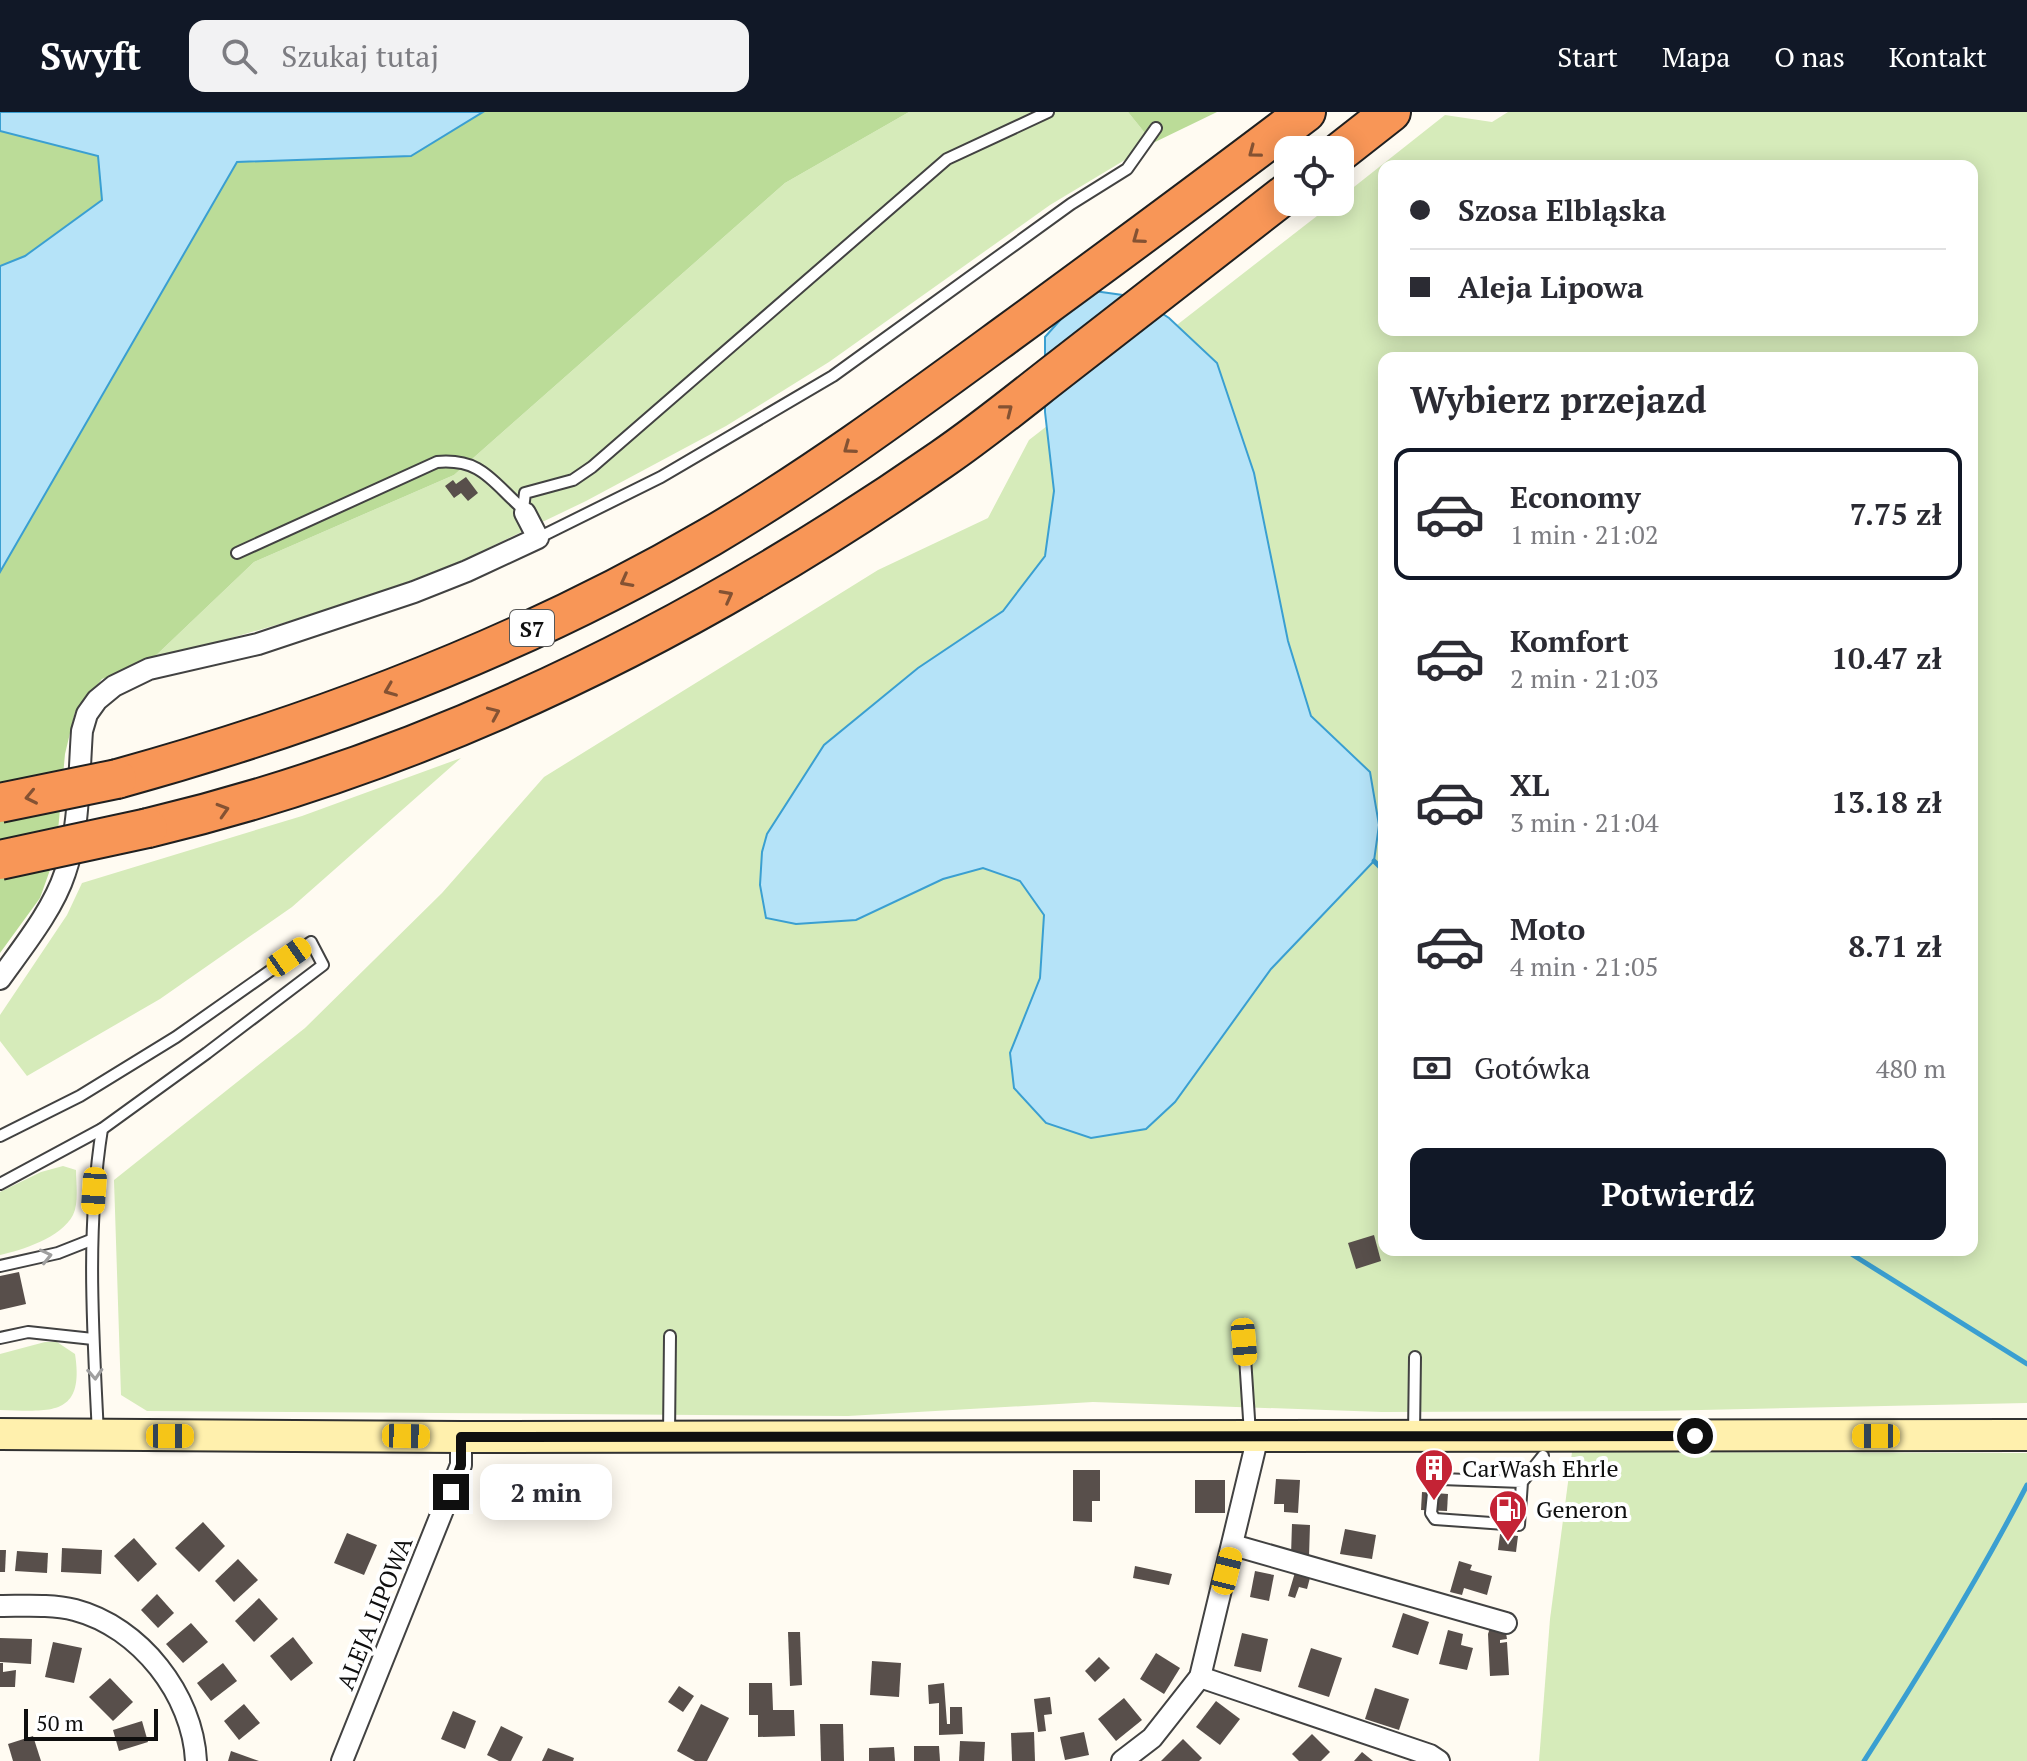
<!DOCTYPE html>
<html lang="pl">
<meta charset="utf-8">
<style>
body{margin:0;font-family:"PT Serif",serif;background:#f2f2f3;color:#2b2b33;height:100vh;display:flex;flex-direction:column;font-size:30px;white-space:nowrap}
*{box-sizing:border-box;margin:0}
p{font-size:26px;color:#7c7c81}
.icon{flex:none;width:44px;height:44px;fill:none;stroke:currentColor;stroke-width:2;stroke-linecap:round;stroke-linejoin:round}
.map{position:relative;flex:1;overflow:hidden}
.side{position:absolute;left:1378px;top:240px;width:600px;height:904px;display:flex;flex-direction:column;background:#fff;border-radius:16px;box-shadow:0 4px 20px #0003}
.side>*{flex:none}
.top-card{position:absolute;left:1378px;top:48px;width:600px;height:176px;border-radius:16px;box-shadow:0 4px 20px #0003;display:grid;align-content:center;height:176px;padding:0 32px;background:#fff}
.tools{position:absolute;left:1274px;top:24px;display:grid;gap:16px}
.tools a{display:grid;place-items:center;width:80px;height:80px;border-radius:16px;background:#fff;box-shadow:0 4px 20px #0003;font-size:40px}
.scale{position:absolute;left:24px;bottom:20px;width:134px;box-sizing:border-box;padding-left:8px;border:4px solid #0f0f0f;border-top:0;font-size:22px;line-height:28px;white-space:nowrap;color:#0f0f0f;-webkit-text-stroke:6px #fff;paint-order:stroke}
.end{position:absolute;width:36px;height:36px;margin:-18px;border:10px solid #0f0f0f;background:#fff;box-shadow:0 0 0 4px #fff}
.from{border-radius:50%}
.bubble{position:absolute;height:56px;border-radius:16px;background:#fff;box-shadow:0 4px 20px #0003;font-size:26px;font-weight:700;line-height:56px;text-align:center}
.car{position:absolute;width:24px;height:48px;margin:-24px -12px;border-radius:10px;box-shadow:0 0 6px 2px #0007;background:linear-gradient(#f5c518 24%,#345 0 40%,#f5c518 0 76%,#345 0 86%,#f5c518 0)}
.top-card b{display:flex;align-items:center;gap:28px;height:76px;font-size:30px}
.top-card b+b{border-top:2px solid #e1e1e2}
.top-card i{width:20px;height:20px;background:#2b2b33}
ul{padding:0;list-style:none}
li{display:flex;align-items:center;gap:24px;height:132px;margin:0 16px 12px;padding:0 16px;border:4px solid transparent;border-radius:16px}
li div{flex:1}
li b{display:block;font-size:30px}
li em{font-style:normal;font-weight:700}
li.current{border-color:#111827}
li>.icon{width:72px;height:72px;stroke-width:1.5}
h2{padding:0 32px;font-size:36px;line-height:96px}
.pay{display:flex;align-items:center;gap:20px;height:88px;padding:0 32px;font-size:30px}
.pay p{margin-inline-start:auto}
.button{display:flex;gap:16px;margin-top:auto;padding:16px 32px}
.button a{flex:1;height:92px;border-radius:16px;background:#111827;color:#fff;font-size:32px;font-weight:700;line-height:92px;text-align:center}
header{display:flex;align-items:center;gap:48px;box-sizing:border-box;height:112px;padding:0 40px;background:#111827;color:#fff}
header strong{font-size:38px}
nav{display:flex;gap:44px;margin-inline-start:auto;font-size:28px}
.search{width:560px;height:72px;background:#f2f2f3;display:flex;align-items:center;gap:20px;box-sizing:border-box;padding:0 28px;border-radius:16px;color:#7c7c81;font-size:30px}
.map>svg:first-child{display:block}
.green{fill:#d6ebba;fill-rule:evenodd}
.forest{fill:#bbdc98}
.water{fill:#b5e3f8;stroke:#3a9fd1;stroke-width:2}
.lines{fill:none;stroke-linecap:round;stroke-linejoin:round}
.stream{stroke:#3a9fd1;stroke-width:5}
.building{fill:#584f4b}
.service-casing{stroke:#424242;stroke-width:14}
.minor-casing{stroke:#424242;stroke-width:24}
.secondary-casing{stroke:#313131;stroke-width:34}
.motorway-casing{stroke:#202020;stroke-width:42}
.service{stroke:#fff;stroke-width:10}
.minor{stroke:#fff;stroke-width:20}
.secondary{stroke:#fff0ad;stroke-width:30}
.motorway{stroke:#f89657;stroke-width:38}
.motorway-bridge-casing{stroke:#202020;stroke-width:42;stroke-linecap:butt}
.motorway-bridge{stroke:#f89657;stroke-width:38}
.oneway{stroke:#845233}
.oneway2{stroke:#9f9f9f}
.route{stroke:#0f0f0f;stroke-width:10}
.labels{text-anchor:middle;dominant-baseline:central;stroke-width:8;stroke-linejoin:round;paint-order:stroke}
.shield{fill:#fff;stroke:#575757;stroke-width:2}
.shield-label{font-size:22px;font-weight:bold;fill:#0f0f0f}
.poi-label{font-size:24px;fill:#0f0f0f;stroke:#fff;text-anchor:start}
.street-label{font-size:24px;fill:#0f0f0f;stroke:#fff}
</style>
<header>
<strong>Swyft</strong>
<div class="search"><svg class="icon" aria-label="search" viewBox="0 0 24 24"><circle cx="10" cy="10" r="6"/><path d="M15 15l6 6"/></svg>Szukaj tutaj</div>
<nav><a>Start</a><a>Mapa</a><a>O nas</a><a>Kontakt</a></nav>
</header>
<div class="map">
<svg width="2027" height="1649" viewBox="0 0 2027 1649">
<rect width="100%" height="100%" fill="#fffbf2"/>
<!-- green -->
<g class="green">
<path d="M909 0H1128L1153 31 1050 93 829 250 726 314 586 389 459 450 355 490 149 550 254 450 454 363 785 71Z"/>
<path d="M1508 0H2027V1291L1656 1299 1382 1300 1093 1290 848 1304 147 1299 121 1283 114 1068 305 916 442 781 544 665 878 458 988 406 1029 328 1335 90H1340V86L1445 3 1492 10ZM1384 54H1972V218H1384ZM1384 246H1972V1138H1384Z"/>
<path d="M461 646 292 795 160 887 27 964 0 929V903L67 803 82 771 302 704Z"/>
<path d="M63 1054 76 1058C76 1071 79 1091 73 1103 61 1126 22 1138 0 1143V1080L41 1060Z"/>
<path d="M45 1230H57L75 1242C85 1306 49 1299 0 1298V1242Z"/>
<path d="M1572 1340 2027 1341V1649H1539L1550 1507Z"/>
</g>
<!-- forest -->
<g class="forest">
<path d="M483 0H909L785 71 454 363 254 450 149 550 102 567 75 600 65 642 56 741 40 786 0 841V460L237 49 411 44Z"/>
<path d="M1128 0H1217L1153 31Z"/>
<path d="M0 19 98 44 102 88 25 144 0 154Z"/>
</g>
<!-- water -->
<g class="water">
<path d="M0 0H483L411 44 237 50 0 460V154L25 144 102 88 98 44 0 19Z"/>
<path d="M1087 178 1137 185 1169 206 1217 251 1254 361 1288 529 1311 604 1370 660 1379 713 1374 749 1271 857 1175 990 1146 1017 1091 1026 1046 1011 1014 976 1010 941 1040 866 1044 803 1020 769 983 756 943 767 856 808 796 812 766 806 760 773 762 740 767 722 824 633 918 556 1003 499 1045 444 1054 379 1045 300V225Z"/>
</g>
<g class="lines">
<!-- stream -->
<g class="stream">
<path d="M1374 749 1384 759"/>
<path d="M1845 1138 2027 1252"/>
<path d="M1864 1649C1922 1559 1978 1468 2027 1373"/>
</g>
</g>
<!-- building -->
<g class="building">
<path d="M466 365 478 381 468 389 461 381 454 386 445 374 453 368 456 372Z"/>
<path d="M1374 1123 1381 1149 1356 1157 1348 1131Z"/>
<path d="M19 1160 26 1192 0 1198V1164Z"/>
<path d="M1073 1358H1100V1389H1092V1410L1073 1409Z"/>
<path d="M1276 1367 1300 1368 1298 1401 1284 1400V1392H1274Z"/>
<rect x="1195" y="1368" width="30" height="33"/>
<path d="M1422 1380 1448 1382 1447 1399 1421 1398Z"/>
<path d="M1509 1381 1525 1383 1522 1405 1506 1403Z"/>
<path d="M203 1410 225 1434 199 1460 175 1436Z"/>
<path d="M1292 1412 1310 1413 1309 1444 1291 1443Z"/>
<path d="M1345 1417 1376 1423 1372 1447 1340 1442Z"/>
<path d="M347 1421 377 1433 364 1463 334 1451Z"/>
<path d="M1500 1422 1518 1424 1516 1440 1498 1438Z"/>
<path d="M134 1426 157 1452 138 1470 114 1444Z"/>
<path d="M62 1436 102 1438 101 1462 61 1460Z"/>
<path d="M0 1438H6L5 1460H0Z"/>
<path d="M17 1439 48 1441 47 1461 15 1459Z"/>
<path d="M238 1447 258 1468 234 1490 215 1469Z"/>
<path d="M1459 1449 1472 1453 1470 1458 1492 1464 1487 1483 1464 1476 1462 1483 1450 1480Z"/>
<path d="M1135 1454 1172 1462 1169 1473 1133 1466Z"/>
<path d="M1296 1457 1311 1462 1307 1477 1299 1475 1295 1486 1288 1484Z"/>
<path d="M1255 1459 1274 1463 1269 1489 1250 1485Z"/>
<path d="M157 1482 174 1501 158 1516 141 1498Z"/>
<path d="M259 1486 278 1507 254 1530 235 1509Z"/>
<path d="M1403 1501 1429 1510 1418 1543 1392 1535Z"/>
<path d="M191 1511 208 1530 183 1551 166 1532Z"/>
<path d="M1490 1516 1506 1521 1507 1527 1500 1528V1531L1507 1530 1509 1563 1490 1564 1488 1522Z"/>
<path d="M1448 1518 1463 1522 1461 1533 1473 1536 1467 1558 1439 1552Z"/>
<path d="M788 1520H800L802 1573 790 1574Z"/>
<path d="M1242 1521 1268 1527 1261 1560 1234 1554Z"/>
<path d="M293 1525 313 1551 291 1569 270 1544Z"/>
<path d="M0 1526 32 1527 31 1552 0 1550Z"/>
<path d="M53 1530 82 1536 74 1571 45 1565Z"/>
<path d="M1311 1536 1342 1546 1329 1585 1298 1575Z"/>
<path d="M1156 1541 1180 1556 1164 1582 1140 1567Z"/>
<path d="M1099 1545 1110 1556 1095 1570 1085 1559Z"/>
<path d="M872 1549 901 1551 899 1585 870 1583Z"/>
<path d="M0 1551H3V1560L16 1558 15 1575H0Z"/>
<path d="M223 1551 237 1569 211 1589 197 1571Z"/>
<path d="M110 1566 133 1590 113 1609 89 1585Z"/>
<path d="M749 1571H772L773 1598H794L795 1624 758 1625V1603H749Z"/>
<path d="M944 1571 947 1612H950V1595H962L963 1622 939 1623V1591L929 1592 928 1573Z"/>
<path d="M679 1574 694 1584 683 1600 668 1590Z"/>
<path d="M1375 1576 1409 1587 1399 1618 1365 1607Z"/>
<path d="M1050 1585 1052 1602 1044 1603 1046 1619 1038 1620 1034 1587Z"/>
<path d="M1124 1586 1142 1608 1116 1629 1098 1607Z"/>
<path d="M1216 1589 1240 1607 1220 1633 1196 1615Z"/>
<path d="M244 1592 260 1611 239 1628 224 1609Z"/>
<path d="M701 1592 729 1606 707 1649H695L677 1639Z"/>
<path d="M453 1599 476 1609 465 1637 441 1627Z"/>
<path d="M142 1609 148 1630 119 1639 113 1618Z"/>
<path d="M820 1612H843L844 1649H821Z"/>
<path d="M501 1614 523 1625 511 1649H499L487 1643Z"/>
<path d="M1034 1620 1035 1649H1012L1011 1621Z"/>
<path d="M1084 1620 1089 1643 1065 1648 1060 1625Z"/>
<path d="M1312 1622 1330 1640 1321 1649H1299L1292 1642Z"/>
<path d="M33 1624 41 1649H13L8 1632Z"/>
<path d="M1183 1627 1202 1646 1199 1649H1161Z"/>
<path d="M960 1629 985 1630 984 1649H959Z"/>
<path d="M914 1634H939L940 1649H914Z"/>
<path d="M894 1635 895 1649H869V1636Z"/>
<path d="M548 1636 574 1646 573 1649H542Z"/>
<path d="M231 1639 259 1649H228Z"/>
<path d="M1362 1640 1373 1649H1354Z"/>
</g>
<g class="lines">
<defs>
<g id="service">
<path d="M525 401 523 397 525 381 573 368 592 355 947 47 1048 0"/>
<path d="M538 426 661 365 833 264 1071 92 1127 57 1156 16"/>
<path d="M237 441 437 350C482 346 492 370 523 397"/>
<path d="M0 1024 80 984 176 925 311 830 323 853 207 941 102 1017 0 1072"/>
<path d="M0 1154 58 1141 91 1128"/>
<path d="M0 1226 28 1220 93 1227"/>
<path d="M1244 1230 1250 1322"/>
<path d="M98 1322C93 1219 86 1118 102 1017"/>
<path d="M1414 1322 1415 1245"/>
<path d="M669 1323 670 1224"/>
<path d="M1522 1370 1519 1413 1435 1407 1431 1401 1434 1371 1441 1367 1522 1370 1543 1344"/>
</g>
<g id="minor">
<path d="M0 867C22 836 53 798 65 761 79 722 79 661 82 619L87 602 97 588 114 574 149 557 258 532 414 480 467 459 538 426 525 401"/>
<path d="M1233 1433 1506 1511"/>
<path d="M0 1494C25 1494 51 1492 75 1498 140 1515 193 1583 196 1649"/>
<path d="M1200 1565 1430 1643 1439 1649"/>
<path d="M342 1649 461 1353V1325"/>
<path d="M1122 1649 1152 1626 1200 1565 1258 1324"/>
</g>
<path id="secondary" d="M0 1322 461 1325 2027 1323"/>
<g id="motorway">
<path d="M1340 40 1391 0"/>
<path d="M117 667C323 610 525 533 710 425 814 364 910 293 1007 222 1107 149 1207 75 1306 0"/>
<path d="M148 716C434 648 700 515 942 347 983 319 1023 286 1063 255 1138 197 1213 139 1288 80"/>
</g>
</defs>
<!-- service casing -->
<use href="#service" class="service-casing"/>
<!-- minor casing -->
<use href="#minor" class="minor-casing"/>
<!-- secondary casing -->
<use href="#secondary" class="secondary-casing"/>
<!-- motorway casing -->
<use href="#motorway" class="motorway-casing"/>
<!-- service -->
<use href="#service" class="service"/>
<!-- minor -->
<use href="#minor" class="minor"/>
<!-- secondary -->
<use href="#secondary" class="secondary"/>
<!-- motorway -->
<use href="#motorway" class="motorway"/>
<defs>
<g id="motorway-bridge">
<path d="M0 691 117 667"/>
<path d="M0 748 148 716"/>
</g>
</defs>
<!-- motorway-bridge casing -->
<use href="#motorway-bridge" class="motorway-bridge-casing"/>
<!-- motorway-bridge -->
<use href="#motorway-bridge" class="motorway-bridge"/>
</g>
<!-- one-way arrows -->
<defs><path id="oneway-chevron" d="M-2-3.5L2.5 0L-2 3.5" fill="none" stroke-width="1.6" stroke-linecap="round" stroke-linejoin="round" transform="scale(2)"/></defs>
<g class="oneway">
<use href="#oneway-chevron" transform="translate(1254 40) rotate(143)"/>
<use href="#oneway-chevron" transform="translate(1138 126) rotate(144)"/>
<use href="#oneway-chevron" transform="translate(1007 298) rotate(-38)"/>
<use href="#oneway-chevron" transform="translate(849 336) rotate(144)"/>
<use href="#oneway-chevron" transform="translate(626 469) rotate(152)"/>
<use href="#oneway-chevron" transform="translate(727 484) rotate(-28)"/>
<use href="#oneway-chevron" transform="translate(390 578) rotate(158)"/>
<use href="#oneway-chevron" transform="translate(494 601) rotate(-24)"/>
<use href="#oneway-chevron" transform="translate(31 685) rotate(168)"/>
<use href="#oneway-chevron" transform="translate(223 698) rotate(-17)"/>
</g>
<g class="oneway2">
<use href="#oneway-chevron" transform="translate(46 1144) rotate(-13)"/>
<use href="#oneway-chevron" transform="translate(95 1262) rotate(87)"/>
</g>
<g class="lines">
<!-- route -->
<path class="route" d="M451 1380 461 1353V1325L1695 1324"/>
</g>
<!-- icons -->
<defs>
<symbol id="building-pin" viewBox="-11 -11 22 30"><path d="M0 17L-7.5 6A9.5 9.5 0 1 1 7.5 6Z" fill="#c42335" stroke="#fff"/><path d="M-4-6H4V6H1V3H-1V6H-4ZM-2.5-4.3h1.7v1.8h-1.7ZM.8-4.3h1.7v1.8H.8ZM-2.5-1h1.7V.8h-1.7ZM.8-1h1.7V.8H.8Z" fill="#fff"/></symbol>
<symbol id="fuel-pin" viewBox="-11 -11 22 30"><path d="M0 17L-7.5 6A9.5 9.5 0 1 1 7.5 6Z" fill="#c42335" stroke="#fff"/><path d="M-5.5-6h7V0h2V4h1.3V-2.5L3-4.5l.8-.8L6-3V5H2.5V1h-1V6h-7ZM-4.2-4.7v3.2H.2V-4.7Z" fill="#fff"/></symbol>
</defs>
<g fill-rule="evenodd">
<use href="#building-pin" x="1412" y="1334" width="44" height="60"/>
<use href="#fuel-pin" x="1486" y="1375" width="44" height="60"/>
</g>
<g class="labels">
<!-- shield labels -->
<rect class="shield" x="510" y="498" width="44" height="36" rx="6"/>
<g class="shield-label">
<text x="532" y="516">S7</text>
</g>
<!-- poi labels -->
<g class="poi-label">
<text x="1462" y="1356">CarWash Ehrle</text>
<text x="1536" y="1397">Generon</text>
</g>
<!-- street labels -->
<g class="street-label">
<text transform="translate(374 1501) rotate(-68)">ALEJA LIPOWA</text>
</g>
</g>
</svg>
<div class="tools">
<a><svg class="icon" aria-label="locate" viewBox="0 0 24 24"><circle cx="12" cy="12" r="6"/><path d="M12 2v4M12 18v4M2 12h4M18 12h4"/></svg></a>
</div>
<div class="scale">50 m</div>
<i class="end from" style="left:1695px;top:1324px"></i>
<i class="end" style="left:451px;top:1380px"></i>
<div class="bubble" style="left:480px;top:1352px;width:132px">2 min</div>
<i class="car" style="left:289px;top:845px;rotate:55deg"></i>
<i class="car" style="left:94px;top:1079px;rotate:184deg"></i>
<i class="car" style="left:1244px;top:1230px;rotate:175deg"></i>
<i class="car" style="left:170px;top:1324px;rotate:90deg"></i>
<i class="car" style="left:406px;top:1324px;rotate:91deg"></i>
<i class="car" style="left:1876px;top:1324px;rotate:270deg"></i>
<i class="car" style="left:1227px;top:1459px;rotate:14deg"></i>
<div class="top-card">
<b><i class="from"></i>Szosa Elbląska</b>
<b><i></i>Aleja Lipowa</b>
</div>
<section class="side">
<h2>Wybierz przejazd</h2>
<ul>
<li class="current"><svg class="icon" aria-label="car" viewBox="0 0 24 24"><path d="M5 17H2v-5l4-1 3-4h7l3 4 3 1v5h-3M9 17h6M6 11h13"/><circle cx="7" cy="17" r="2"/><circle cx="17" cy="17" r="2"/></svg><div><b>Economy</b><p>1 min · 21:02</p></div><em>7.75 zł</em></li>
<li><svg class="icon" aria-label="car" viewBox="0 0 24 24"><path d="M5 17H2v-5l4-1 3-4h7l3 4 3 1v5h-3M9 17h6M6 11h13"/><circle cx="7" cy="17" r="2"/><circle cx="17" cy="17" r="2"/></svg><div><b>Komfort</b><p>2 min · 21:03</p></div><em>10.47 zł</em></li>
<li><svg class="icon" aria-label="car" viewBox="0 0 24 24"><path d="M5 17H2v-5l4-1 3-4h7l3 4 3 1v5h-3M9 17h6M6 11h13"/><circle cx="7" cy="17" r="2"/><circle cx="17" cy="17" r="2"/></svg><div><b>XL</b><p>3 min · 21:04</p></div><em>13.18 zł</em></li>
<li><svg class="icon" aria-label="car" viewBox="0 0 24 24"><path d="M5 17H2v-5l4-1 3-4h7l3 4 3 1v5h-3M9 17h6M6 11h13"/><circle cx="7" cy="17" r="2"/><circle cx="17" cy="17" r="2"/></svg><div><b>Moto</b><p>4 min · 21:05</p></div><em>8.71 zł</em></li>
</ul>
<div class="pay"><svg class="icon" aria-label="cash" viewBox="0 0 24 24"><path d="M3 7h18v10H3z"/><circle cx="12" cy="12" r="2"/></svg>Gotówka<p>480 m</p></div>
<div class="button"><a>Potwierdź</a></div>
</section>
</div>
